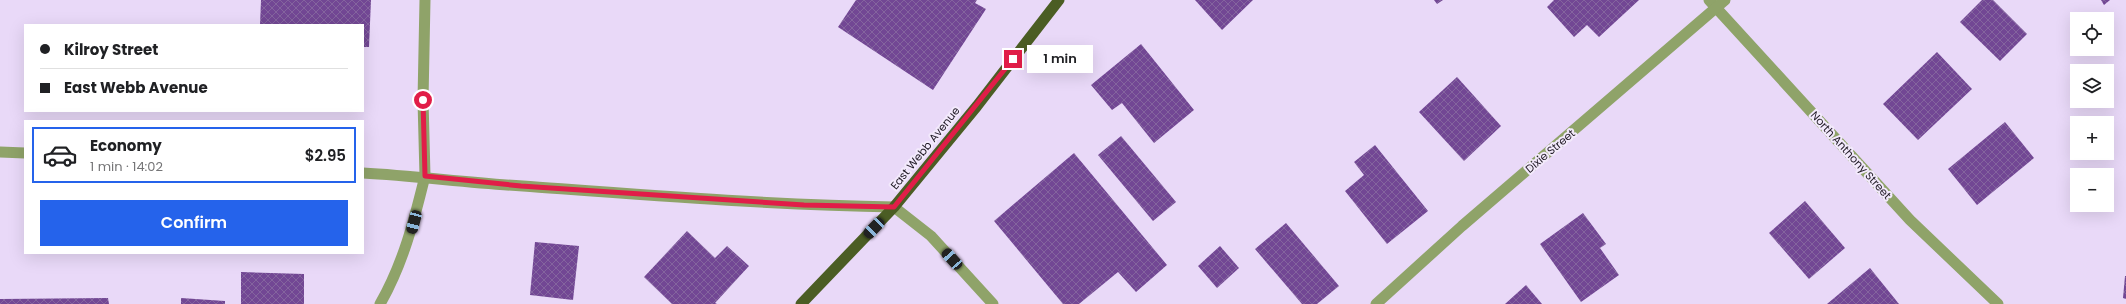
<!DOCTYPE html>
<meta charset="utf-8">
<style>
body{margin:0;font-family:Poppins,sans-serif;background:#f2f2f2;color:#202124;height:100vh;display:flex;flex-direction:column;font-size:15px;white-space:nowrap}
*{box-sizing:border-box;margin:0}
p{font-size:13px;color:#757577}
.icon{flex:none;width:22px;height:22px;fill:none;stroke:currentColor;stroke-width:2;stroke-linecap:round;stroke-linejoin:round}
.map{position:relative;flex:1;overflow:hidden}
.side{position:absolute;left:24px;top:120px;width:340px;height:134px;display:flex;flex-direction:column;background:#fff;border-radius:0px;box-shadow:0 4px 16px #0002}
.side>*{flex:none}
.banner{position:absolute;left:24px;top:24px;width:340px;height:88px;border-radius:0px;box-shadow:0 4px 16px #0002;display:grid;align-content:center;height:88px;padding:0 16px;background:#fff}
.buttons{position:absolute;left:2070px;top:12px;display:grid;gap:8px}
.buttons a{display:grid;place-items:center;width:44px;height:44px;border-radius:0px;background:#fff;box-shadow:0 4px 16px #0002;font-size:20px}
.end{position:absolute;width:18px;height:18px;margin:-9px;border:5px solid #e11d48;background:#fff;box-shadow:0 0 0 2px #fff}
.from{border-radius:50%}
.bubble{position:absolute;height:28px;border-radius:0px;background:#fff;box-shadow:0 4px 16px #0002;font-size:13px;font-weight:600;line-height:28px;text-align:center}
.car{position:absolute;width:12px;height:24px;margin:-12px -6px;border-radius:5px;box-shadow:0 0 3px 1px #0007;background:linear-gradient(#222 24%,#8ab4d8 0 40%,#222 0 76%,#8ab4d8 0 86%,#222 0)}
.banner b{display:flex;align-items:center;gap:14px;height:38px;font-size:15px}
.banner b+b{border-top:1px solid #e0e0e0}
.banner i{width:10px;height:10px;background:#202124}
ul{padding:7px 0 0;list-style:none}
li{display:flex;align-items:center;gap:12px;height:56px;margin:0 8px 6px;padding:0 8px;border:2px solid transparent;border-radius:0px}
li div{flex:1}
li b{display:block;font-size:15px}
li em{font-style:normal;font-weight:600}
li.active{border-color:#2563eb}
li>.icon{width:36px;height:36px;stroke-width:1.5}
.primary-button{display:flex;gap:8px;margin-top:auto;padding:8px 16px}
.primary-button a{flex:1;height:46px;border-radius:0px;background:#2563eb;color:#fff;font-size:16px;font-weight:600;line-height:46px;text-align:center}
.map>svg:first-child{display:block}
.building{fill:url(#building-cross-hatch)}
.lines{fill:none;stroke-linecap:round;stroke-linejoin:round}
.service{stroke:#8fa369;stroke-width:11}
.minor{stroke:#8fa369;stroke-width:11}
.tertiary{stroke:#8fa369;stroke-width:11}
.trunk{stroke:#4b5d24;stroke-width:11}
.route{stroke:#e11d48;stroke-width:5}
.labels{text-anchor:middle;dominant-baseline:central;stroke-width:4;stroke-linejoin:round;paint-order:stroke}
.street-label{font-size:11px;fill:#1f1924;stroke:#f3eafc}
</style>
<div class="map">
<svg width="2126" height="304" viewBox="0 0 2126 304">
<defs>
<pattern id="building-cross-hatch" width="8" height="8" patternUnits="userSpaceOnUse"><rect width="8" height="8" fill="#724794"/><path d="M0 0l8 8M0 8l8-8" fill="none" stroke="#84649e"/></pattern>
</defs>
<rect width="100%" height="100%" fill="#e9d9f8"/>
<!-- building -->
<g class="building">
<path d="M261 0H371L369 47H363V25H260Z"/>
<path d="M856 0H977L975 3 986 9 933 90 838 27Z"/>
<path d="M1195 0H1253L1222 30Z"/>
<path d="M1434 0H1443L1437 4Z"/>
<path d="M1554 0H1639L1599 37 1587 25 1574 37 1547 7Z"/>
<path d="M1982 0H1993L2027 34 2000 61 1960 22Z"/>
<path d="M2101 0H2110L2104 5Z"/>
<path d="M1141 44 1194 110 1154 143 1122 103 1112 110 1091 85Z"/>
<path d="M1937 52 1972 89 1918 140 1883 104Z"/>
<path d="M1457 77 1501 126 1464 161 1419 112Z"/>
<path d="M2005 122 2034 158 1977 205 1948 169Z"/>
<path d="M1121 136 1176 202 1153 221 1098 155Z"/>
<path d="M1375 145 1428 211 1387 244 1345 191 1364 175 1354 162Z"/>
<path d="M1074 153 1167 265 1136 292 1118 272 1079 304H1063L994 221Z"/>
<path d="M1805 201 1845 248 1809 279 1769 233Z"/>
<path d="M1583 213 1606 244 1600 248 1619 275 1581 302 1540 244Z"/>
<path d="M1286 223 1339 286 1317 304H1302L1255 249Z"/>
<path d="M687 231 715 258 727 246 749 266 715 303 717 304H672L644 277Z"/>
<path d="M535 242 579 246 573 300 530 295Z"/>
<path d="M1220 246 1239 268 1217 288 1198 266Z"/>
<path d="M1870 268 1899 304H1827Z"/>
<path d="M241 272 304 274V304H241Z"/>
<path d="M2125 276H2126V299L2123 298Z"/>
<path d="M1526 285 1542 304H1505Z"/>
<path d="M108 298 109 304H0V299Z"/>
<path d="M181 298 225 301V304H181Z"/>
</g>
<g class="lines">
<!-- service -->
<g class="service">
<path d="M894 207 931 236 993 304"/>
<path d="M380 304C403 264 414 221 425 176"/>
</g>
<!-- minor -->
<g class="minor">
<path d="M425 0 423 100 425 176"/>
<path d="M1709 0 1910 220 1998 304"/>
<path d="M1376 304 1462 226 1725 0"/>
</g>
<!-- tertiary -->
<g class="tertiary">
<path d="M0 152 25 153"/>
<path d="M363 173C417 176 469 183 523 186 646 195 770 205 894 207"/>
</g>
<!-- trunk -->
<path class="trunk" d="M801 304 894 207 977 106 1059 0"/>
</g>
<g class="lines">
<!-- route -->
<path class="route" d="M423 100 425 176 521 186 804 205 894 207 1013 59"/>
</g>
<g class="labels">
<!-- street labels -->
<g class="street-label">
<text transform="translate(925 148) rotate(-51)">East Webb Avenue</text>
<text transform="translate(1550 151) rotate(-40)">Dixie Street</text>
<text transform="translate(1851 155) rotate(48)">North Anthony Street</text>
</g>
</g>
</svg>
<div class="buttons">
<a><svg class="icon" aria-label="locate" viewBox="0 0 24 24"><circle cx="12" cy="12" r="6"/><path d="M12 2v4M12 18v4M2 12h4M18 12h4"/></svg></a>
<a><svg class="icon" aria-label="layers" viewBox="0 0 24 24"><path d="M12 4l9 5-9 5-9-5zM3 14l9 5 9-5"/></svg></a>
<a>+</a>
<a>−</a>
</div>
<i class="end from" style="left:423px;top:100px"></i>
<i class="end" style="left:1013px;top:59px"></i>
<div class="bubble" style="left:1027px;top:45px;width:66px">1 min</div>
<i class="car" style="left:414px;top:222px;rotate:195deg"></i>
<i class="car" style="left:874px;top:228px;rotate:224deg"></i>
<i class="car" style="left:952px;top:259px;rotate:318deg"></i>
<div class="banner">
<b><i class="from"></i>Kilroy Street</b>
<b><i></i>East Webb Avenue</b>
</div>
<section class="side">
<ul>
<li class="active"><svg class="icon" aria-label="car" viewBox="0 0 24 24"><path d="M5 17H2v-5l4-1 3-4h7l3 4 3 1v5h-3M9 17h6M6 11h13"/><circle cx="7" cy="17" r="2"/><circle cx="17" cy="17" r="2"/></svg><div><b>Economy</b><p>1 min · 14:02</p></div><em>$2.95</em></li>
</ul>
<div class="primary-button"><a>Confirm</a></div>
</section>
</div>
